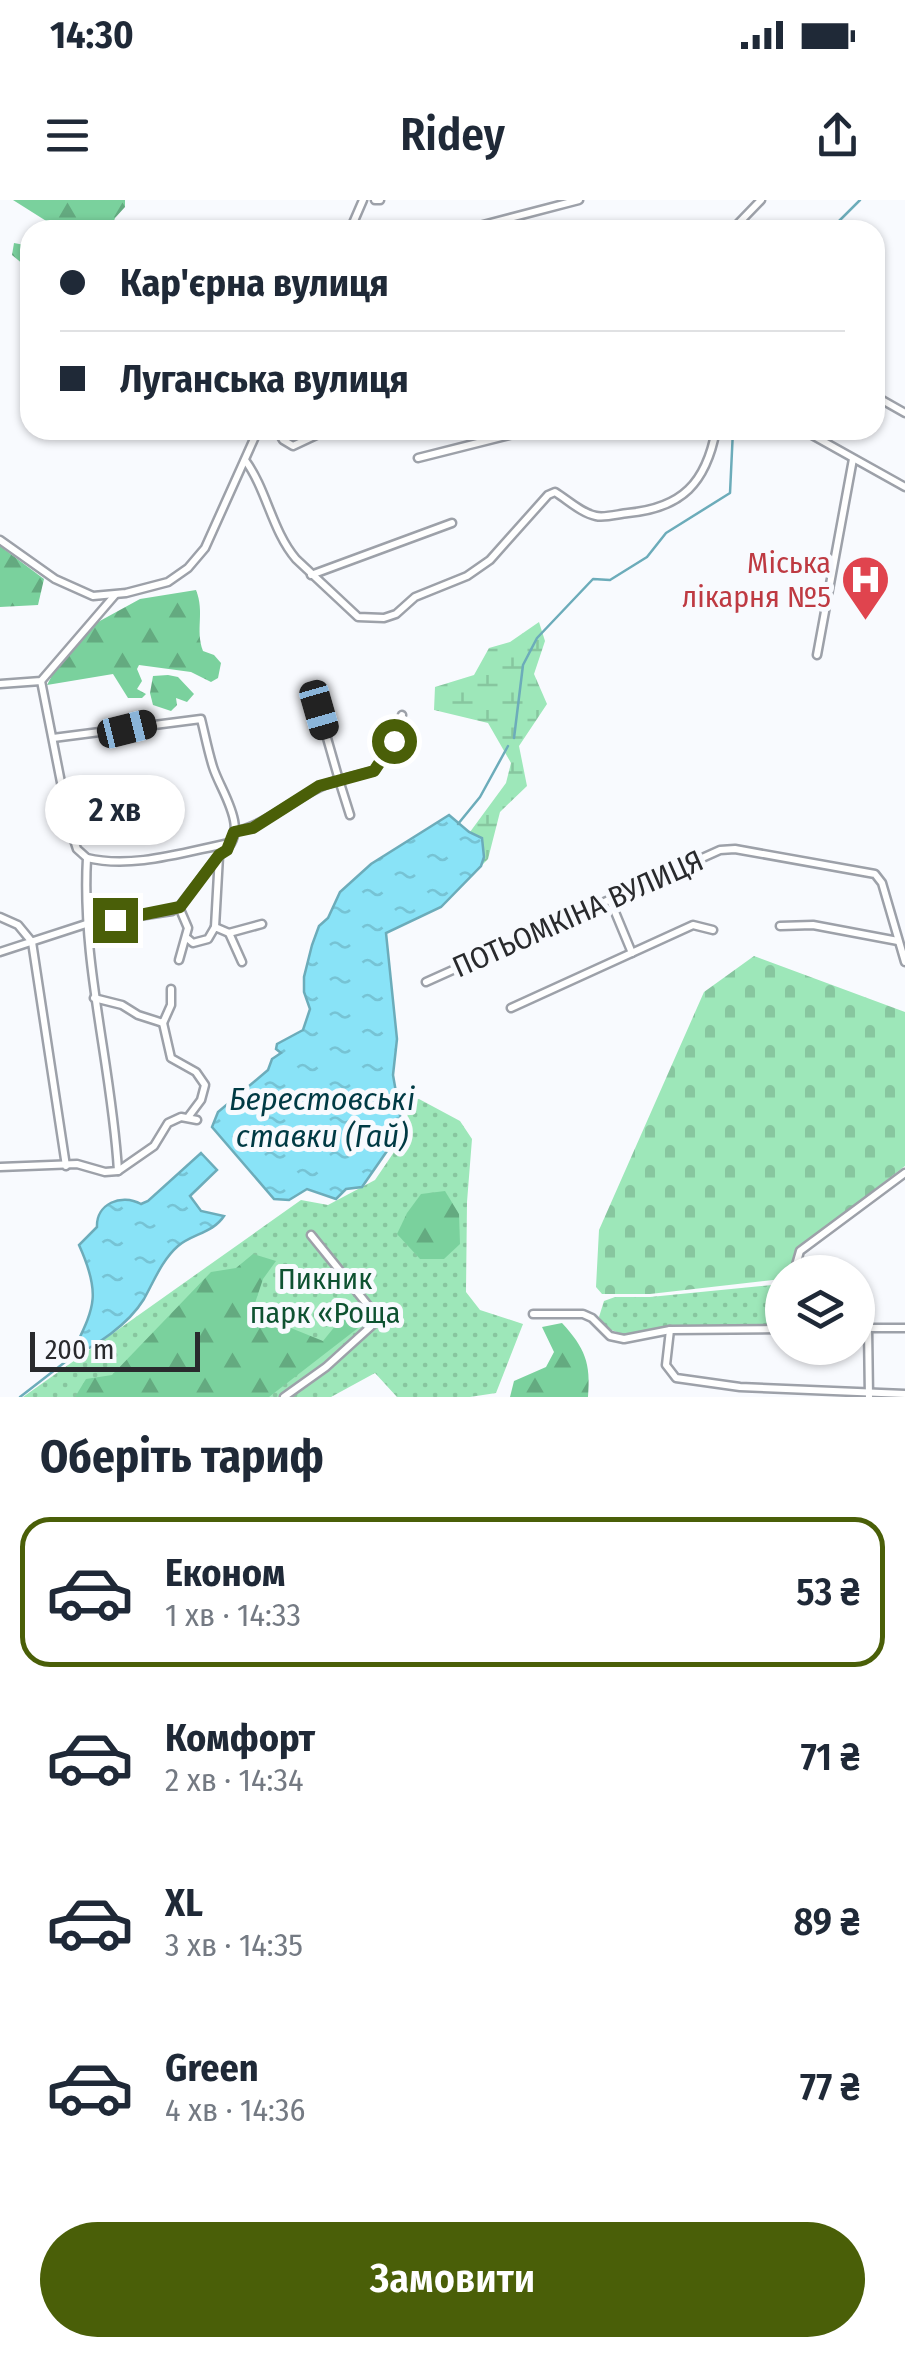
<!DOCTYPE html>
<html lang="uk">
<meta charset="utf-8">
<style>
body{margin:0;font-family:"Fira Sans Condensed",sans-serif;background:#f6f6f7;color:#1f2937;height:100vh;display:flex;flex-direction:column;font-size:38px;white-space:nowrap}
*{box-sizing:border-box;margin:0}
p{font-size:32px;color:#747a83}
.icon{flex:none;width:55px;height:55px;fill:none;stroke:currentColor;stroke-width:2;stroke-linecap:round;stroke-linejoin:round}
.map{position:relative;height:1197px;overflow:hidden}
.side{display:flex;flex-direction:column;background:#fff;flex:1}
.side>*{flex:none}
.hud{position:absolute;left:20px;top:20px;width:865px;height:220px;border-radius:30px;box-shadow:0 2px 8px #0004;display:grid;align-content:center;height:220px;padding:0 40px;background:#fff}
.buttons{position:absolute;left:765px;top:1055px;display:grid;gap:20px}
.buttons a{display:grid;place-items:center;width:110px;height:110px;border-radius:50%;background:#fff;box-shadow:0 2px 8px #0004;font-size:50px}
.scale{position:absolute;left:30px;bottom:25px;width:170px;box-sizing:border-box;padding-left:10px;border:5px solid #292a2d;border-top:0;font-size:28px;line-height:35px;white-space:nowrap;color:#292a2d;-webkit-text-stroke:8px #f8fafe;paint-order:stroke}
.end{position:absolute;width:45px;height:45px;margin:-22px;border:12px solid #4a5f08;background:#fff;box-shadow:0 0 0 5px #fff}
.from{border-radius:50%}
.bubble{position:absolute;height:70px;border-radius:35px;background:#fff;box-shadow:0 2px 8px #0004;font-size:32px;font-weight:600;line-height:70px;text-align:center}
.car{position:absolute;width:30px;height:60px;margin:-30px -15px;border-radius:12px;box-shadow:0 0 8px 2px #0007;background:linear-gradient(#222 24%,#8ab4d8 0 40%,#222 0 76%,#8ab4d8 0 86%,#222 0)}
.hud b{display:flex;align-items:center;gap:35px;height:95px;font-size:38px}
.hud b+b{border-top:2px solid #e0e1e3}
.hud i{width:25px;height:25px;background:#1f2937}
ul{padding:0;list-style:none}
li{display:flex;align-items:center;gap:30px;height:150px;margin:0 20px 15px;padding:0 20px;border:5px solid transparent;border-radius:30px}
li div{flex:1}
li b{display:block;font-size:38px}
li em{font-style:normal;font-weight:600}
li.active{border-color:#4a5f08}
li>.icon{width:90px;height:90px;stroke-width:1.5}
h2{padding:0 40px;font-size:45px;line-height:120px}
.primary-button{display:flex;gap:20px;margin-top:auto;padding:20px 40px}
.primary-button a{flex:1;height:115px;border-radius:60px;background:#4a5f08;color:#fff;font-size:40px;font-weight:600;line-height:115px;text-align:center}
.status{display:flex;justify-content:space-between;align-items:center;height:70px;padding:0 50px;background:#fff;direction:ltr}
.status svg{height:28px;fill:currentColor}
header{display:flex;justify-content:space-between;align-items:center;height:130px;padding:0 40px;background:#fff;font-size:45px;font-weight:600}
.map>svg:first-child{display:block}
.grass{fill:url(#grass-dots)}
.forest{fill:url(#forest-firs)}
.wetland{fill:url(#wetland-marsh)}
.cemetery{fill:url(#cemetery-stones)}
.water{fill:url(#water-ripples);stroke:#6cacba;stroke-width:2.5}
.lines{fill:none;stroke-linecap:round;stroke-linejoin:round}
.stream{stroke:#6cacba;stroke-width:2.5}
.minor-casing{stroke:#9da1a9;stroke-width:11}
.minor{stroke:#fff;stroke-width:6}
.route{stroke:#4a5f08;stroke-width:12}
.labels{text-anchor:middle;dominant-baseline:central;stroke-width:10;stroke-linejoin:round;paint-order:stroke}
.health-label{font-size:30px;fill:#be3a42;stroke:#f8fafe;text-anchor:end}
.street-label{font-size:30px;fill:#292a2d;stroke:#f8fafe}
.park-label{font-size:30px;fill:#0e5231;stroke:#f8fafe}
.water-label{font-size:32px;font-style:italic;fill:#003a44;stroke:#f8fafe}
</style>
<div class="status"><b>14:30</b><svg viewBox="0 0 49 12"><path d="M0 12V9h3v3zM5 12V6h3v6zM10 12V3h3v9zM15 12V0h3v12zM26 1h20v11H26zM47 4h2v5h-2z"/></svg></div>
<header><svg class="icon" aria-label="menu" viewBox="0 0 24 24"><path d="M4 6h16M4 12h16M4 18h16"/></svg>Ridey<svg class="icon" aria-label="share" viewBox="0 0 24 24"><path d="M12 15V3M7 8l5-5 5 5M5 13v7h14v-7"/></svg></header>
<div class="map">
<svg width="905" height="1197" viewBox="0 0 905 1197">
<defs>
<pattern id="grass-dots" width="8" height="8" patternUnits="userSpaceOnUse" patternTransform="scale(2.5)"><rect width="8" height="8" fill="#9de7b9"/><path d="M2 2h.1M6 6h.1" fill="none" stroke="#87c69f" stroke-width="1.8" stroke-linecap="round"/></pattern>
<pattern id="forest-firs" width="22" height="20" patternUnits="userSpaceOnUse" patternTransform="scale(2.5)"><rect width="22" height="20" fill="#7ad19d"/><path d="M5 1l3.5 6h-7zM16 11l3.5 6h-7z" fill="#64aa80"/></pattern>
<pattern id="wetland-marsh" width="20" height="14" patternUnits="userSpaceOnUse" patternTransform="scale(2.5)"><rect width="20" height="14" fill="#9de7b9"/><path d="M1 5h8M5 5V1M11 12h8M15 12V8" fill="none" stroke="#87c69f"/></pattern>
<pattern id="cemetery-stones" width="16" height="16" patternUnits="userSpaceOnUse" patternTransform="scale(2.5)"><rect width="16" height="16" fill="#9de7b9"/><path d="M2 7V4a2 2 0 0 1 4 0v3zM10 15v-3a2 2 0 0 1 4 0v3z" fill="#87c69f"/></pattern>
<pattern id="water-ripples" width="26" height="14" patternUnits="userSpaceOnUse" patternTransform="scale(2.5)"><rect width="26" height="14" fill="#89e3f7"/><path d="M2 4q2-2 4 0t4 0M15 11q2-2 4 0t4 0" fill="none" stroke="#76c3d4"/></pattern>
</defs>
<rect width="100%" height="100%" fill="#f8fafe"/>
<!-- grass -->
<g class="grass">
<path d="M419 899 460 921 472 939 467 1002 466 1092 480 1110 523 1124 496 1193 470 1197H397L375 1173 331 1197H23L301 1000 328 1005 375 980 407 933 408 900Z"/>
<path d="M782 1084V1126L670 1127 625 1135 603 1127 599 1117 604 1101 615 1097H650Z"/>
</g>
<!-- forest -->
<g class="forest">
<path d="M13 0H125V7L115 18 111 30H56L51 24Z"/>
<path d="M14 43 30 46V70L12 55Z"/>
<path d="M0 346 44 379 38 405 0 407Z"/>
<path d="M196 390C205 413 195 429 203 451L214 455 221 463 218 478 211 482 191 472 139 465 137 469 142 481 137 489 146 494 142 498H128L113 474 47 485 65 451 87 428 140 399Z"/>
<path d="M168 475 178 477 194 494 187 502 176 498 177 505 171 511 153 505 150 493 153 476Z"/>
<path d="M445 991 459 1014 460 1044 444 1059H420L397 1034 407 1013 421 994Z"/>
<path d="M253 1054 276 1061 263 1079 255 1103 281 1124 323 1141 349 1109 352 1111 362 1103 371 1112V1118L269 1197H75L86 1179 112 1175 211 1072 236 1068Z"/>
<path d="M562 1123C585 1148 591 1163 588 1197H510L514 1181 546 1167 554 1152 542 1127Z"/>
</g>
<!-- wetland -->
<path class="wetland" d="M539 422 545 441 534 474 547 504 519 546 527 586 500 612 488 659 481 666 484 657 470 632 506 583 511 563 488 523 434 510 435 487 474 475 489 448 510 442Z"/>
<!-- cemetery -->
<path class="cemetery" d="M754 756 905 812V966L797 1049 789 1072H782V1079L650 1094H602L596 1087 599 1030 704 792Z"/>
<!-- water -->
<g class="water">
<path d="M449 615 469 632 482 638 484 657 481 666 441 707 386 733 397 839 393 875 401 921 387 951 362 987 346 989 336 999 307 989 289 1000 274 999 212 927 218 912 268 870 272 859 281 853 276 849 277 844 303 830 310 809 304 792V777L312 745 319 726 328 718 340 692 371 664Z"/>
<path d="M201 953 217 970 190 996 201 1011 224 1016C213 1033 192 1034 178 1046 162 1060 154 1081 144 1099 128 1125 96 1146 70 1158 93 1109 103 1098 79 1045L97 1027C96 1004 121 993 141 1004L148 1001Z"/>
</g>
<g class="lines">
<!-- stream -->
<g class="stream">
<path d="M830 30 860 0"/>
<path d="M514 538 523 465 537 438 593 379 610 380 647 357 666 333 730 293 733 230"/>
<path d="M458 624 480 597 508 546"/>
<path d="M20 1197 69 1159"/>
</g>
<defs>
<g id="minor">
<path d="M375 0H380"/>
<path d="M350 30 363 0"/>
<path d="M464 30 579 0"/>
<path d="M732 30 761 0"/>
<path d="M875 196 905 213"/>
<path d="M277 230 283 240 293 246 327 230"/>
<path d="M803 230 905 287"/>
<path d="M418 258 529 230"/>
<path d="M245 260C267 290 272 331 296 359L358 417 384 418 396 414 415 397 467 376 490 360 548 295 555 292C568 300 581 313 596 316 605 318 618 314 628 313 682 308 706 283 716 230"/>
<path d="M0 340 55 379 93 396 126 393 168 382 188 368 205 348 258 230"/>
<path d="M311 375 452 323"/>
<path d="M817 455 853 259"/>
<path d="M41 481 70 628 77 649 87 658C81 764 112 866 118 971"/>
<path d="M0 484 41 481 115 395"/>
<path d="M350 615 339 580 374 571 394 541 402 515"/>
<path d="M234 632C273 623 300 591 339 580L319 510"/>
<path d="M87 658C133 669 184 652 230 643"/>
<path d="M610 700 632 753"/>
<path d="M0 717 18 725 32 742 66 966"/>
<path d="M780 726 813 725 898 741"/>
<path d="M215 727 219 656"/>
<path d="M229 733 242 762"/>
<path d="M187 738 193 743 208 739 215 727 229 733 262 724"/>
<path d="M0 752 86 724 172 711 179 707 219 655C254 633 221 593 213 567 208 551 205 535 201 519L53 538"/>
<path d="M179 760 188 728 179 707"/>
<path d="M426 782 720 650 735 649 875 674 882 683 905 762"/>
<path d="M94 798 122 805 138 815 163 823 171 805V789"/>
<path d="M511 808 693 725 713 730"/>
<path d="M163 823 171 858 196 872 205 885 201 900 189 916"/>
<path d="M0 967 77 964 105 972 118 971 154 946 168 923 181 917 197 920"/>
<path d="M794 1072 800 1051 905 973"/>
<path d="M533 1114H583L592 1118 610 1136 624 1139 670 1130 782 1129"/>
<path d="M858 1128H905"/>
<path d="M868 1128 869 1197"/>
<path d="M670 1130 666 1165 676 1178 740 1187 905 1194"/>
<path d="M284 1197 326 1167 379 1119 311 1035"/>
</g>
</defs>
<!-- minor casing -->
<use href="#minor" class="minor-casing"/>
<!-- minor -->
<use href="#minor" class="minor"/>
</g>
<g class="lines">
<!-- route -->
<path class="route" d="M115 720 180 707 219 655 227 650 234 632 253 628 319 586 374 571 394 541"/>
</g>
<!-- icons -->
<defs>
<symbol id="hospital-pin" viewBox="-11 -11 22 30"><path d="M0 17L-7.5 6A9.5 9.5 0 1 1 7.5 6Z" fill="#e0444e" stroke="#f8fafe"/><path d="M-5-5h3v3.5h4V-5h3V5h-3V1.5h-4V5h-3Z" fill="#fff"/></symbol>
</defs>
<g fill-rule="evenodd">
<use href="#hospital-pin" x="838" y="352" width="55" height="75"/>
</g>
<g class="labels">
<!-- health labels -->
<g class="health-label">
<text x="831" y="363">Міська<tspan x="831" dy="34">лікарня №5</tspan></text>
</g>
<!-- street labels -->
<g class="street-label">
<text transform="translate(578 714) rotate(-24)">ПОТЬОМКІНА ВУЛИЦЯ</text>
</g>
<!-- park labels -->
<g class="park-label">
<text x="325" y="1079">Пикник<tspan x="325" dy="34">парк «Роща</tspan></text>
</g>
<!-- water labels -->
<g class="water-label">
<text x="322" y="899">Берестовські<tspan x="322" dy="37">ставки (Гай)</tspan></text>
</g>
</g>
</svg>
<div class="buttons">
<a><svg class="icon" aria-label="layers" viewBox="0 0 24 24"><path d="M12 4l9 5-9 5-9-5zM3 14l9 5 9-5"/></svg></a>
</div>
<div class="scale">200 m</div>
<i class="end from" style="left:394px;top:541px"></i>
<i class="end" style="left:115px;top:720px"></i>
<div class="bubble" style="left:45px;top:575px;width:140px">2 хв</div>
<i class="car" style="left:319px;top:510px;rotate:164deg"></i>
<i class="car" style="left:127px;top:529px;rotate:76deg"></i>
<div class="hud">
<b><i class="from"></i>Кар'єрна вулиця</b>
<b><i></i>Луганська вулиця</b>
</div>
</div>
<section class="side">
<h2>Оберіть тариф</h2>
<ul>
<li class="active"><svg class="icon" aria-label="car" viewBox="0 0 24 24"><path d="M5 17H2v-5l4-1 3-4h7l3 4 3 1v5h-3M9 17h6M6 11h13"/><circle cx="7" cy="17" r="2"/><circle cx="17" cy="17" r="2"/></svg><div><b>Економ</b><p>1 хв · 14:33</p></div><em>53 ₴</em></li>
<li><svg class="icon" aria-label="car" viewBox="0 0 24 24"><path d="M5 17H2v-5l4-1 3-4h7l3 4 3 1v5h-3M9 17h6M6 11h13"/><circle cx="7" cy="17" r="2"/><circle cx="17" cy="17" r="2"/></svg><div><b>Комфорт</b><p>2 хв · 14:34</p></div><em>71 ₴</em></li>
<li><svg class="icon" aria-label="car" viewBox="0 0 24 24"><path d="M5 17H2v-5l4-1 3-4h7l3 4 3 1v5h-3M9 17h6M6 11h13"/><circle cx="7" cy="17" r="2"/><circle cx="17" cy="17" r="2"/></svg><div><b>XL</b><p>3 хв · 14:35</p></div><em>89 ₴</em></li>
<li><svg class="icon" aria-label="car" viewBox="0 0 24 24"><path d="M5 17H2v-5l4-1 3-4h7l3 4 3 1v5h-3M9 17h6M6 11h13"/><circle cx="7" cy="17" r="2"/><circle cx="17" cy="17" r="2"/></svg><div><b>Green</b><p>4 хв · 14:36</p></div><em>77 ₴</em></li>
</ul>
<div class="primary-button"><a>Замовити</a></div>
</section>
